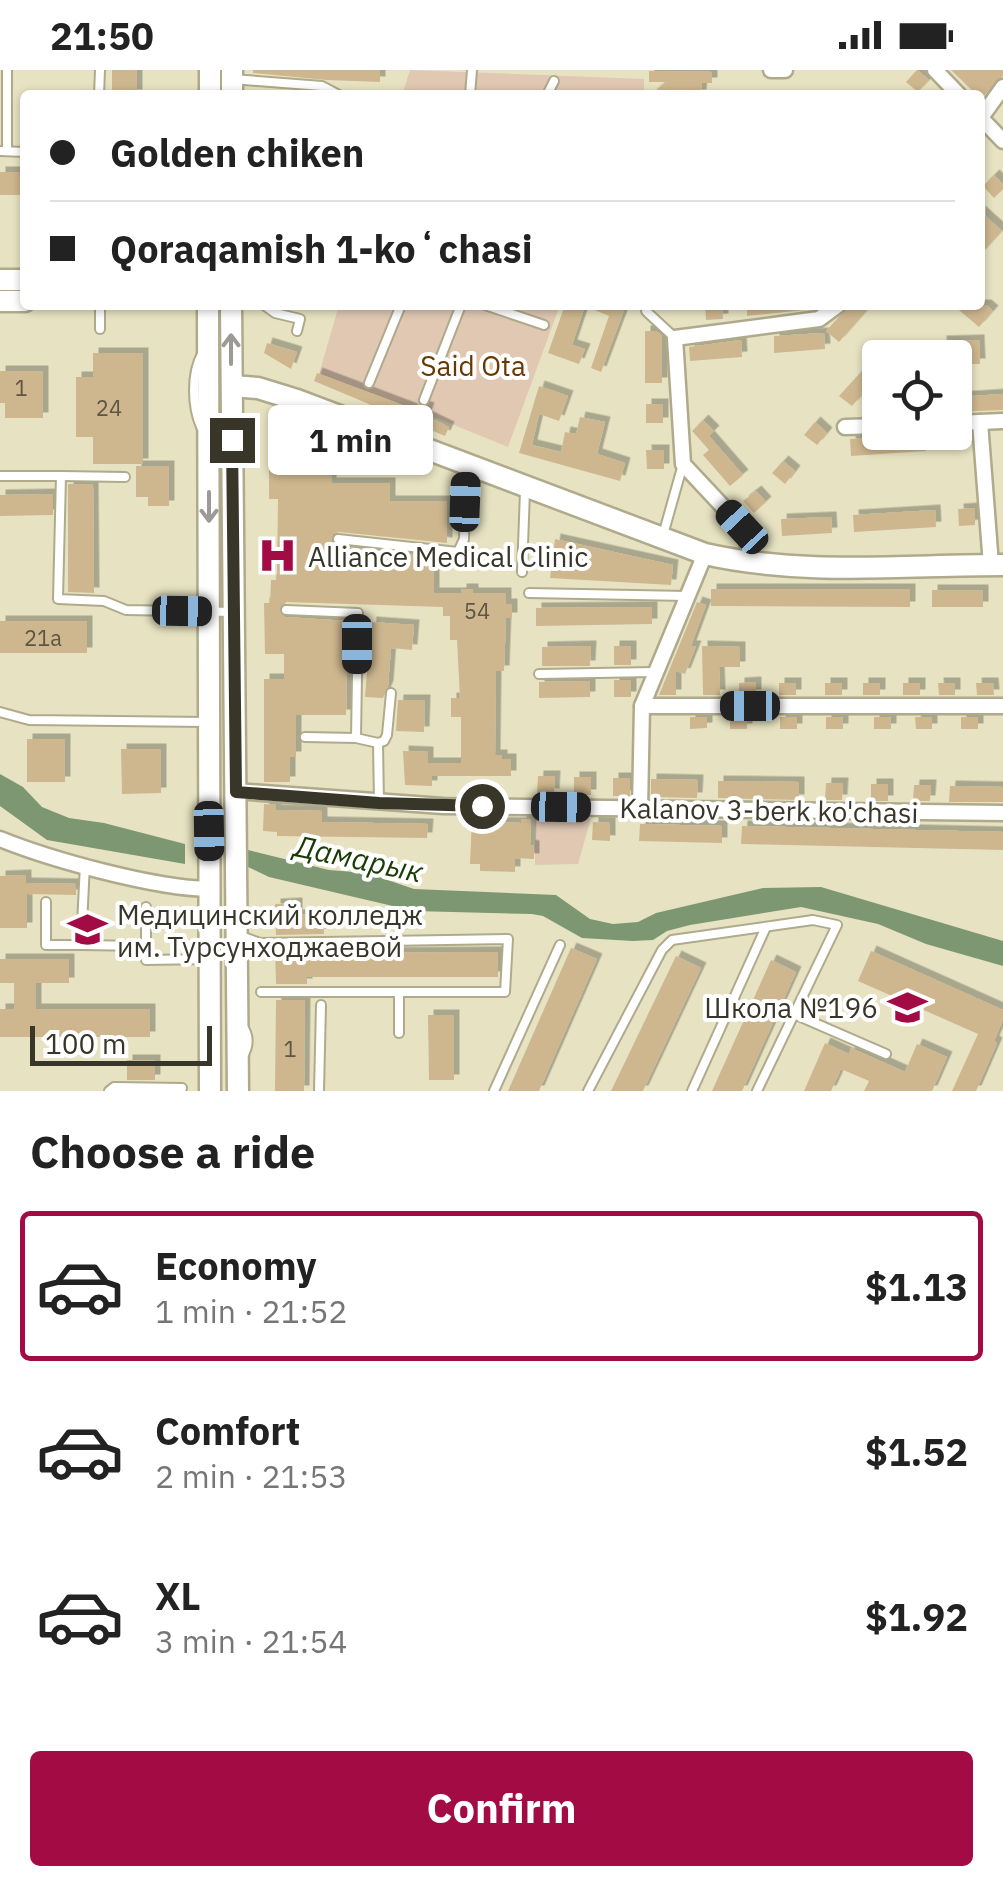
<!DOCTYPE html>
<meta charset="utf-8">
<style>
body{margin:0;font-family:"IBM Plex Sans",sans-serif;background:#f2f2f2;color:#222;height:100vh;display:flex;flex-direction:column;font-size:38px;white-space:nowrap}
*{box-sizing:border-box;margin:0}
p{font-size:32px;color:#767676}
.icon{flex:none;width:55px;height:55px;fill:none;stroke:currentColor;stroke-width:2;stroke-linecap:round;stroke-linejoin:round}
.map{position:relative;height:1021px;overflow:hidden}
.sheet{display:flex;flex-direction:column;background:#fff;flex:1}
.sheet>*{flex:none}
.banner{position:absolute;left:20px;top:20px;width:965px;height:220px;border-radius:10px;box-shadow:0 2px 8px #0004;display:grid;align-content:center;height:220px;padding:0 30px;background:#fff}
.tools{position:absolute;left:862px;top:270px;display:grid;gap:20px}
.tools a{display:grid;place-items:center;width:110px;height:110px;border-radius:10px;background:#fff;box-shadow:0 2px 8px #0004;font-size:50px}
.scale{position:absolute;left:30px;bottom:25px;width:182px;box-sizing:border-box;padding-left:10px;border:5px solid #383629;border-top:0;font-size:28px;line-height:35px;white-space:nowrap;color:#383629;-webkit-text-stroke:8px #fff;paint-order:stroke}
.end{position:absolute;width:45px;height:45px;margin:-22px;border:12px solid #383629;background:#fff;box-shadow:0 0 0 5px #fff}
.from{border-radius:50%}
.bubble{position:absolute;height:70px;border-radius:10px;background:#fff;box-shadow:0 2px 8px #0004;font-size:32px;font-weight:800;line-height:70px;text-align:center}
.car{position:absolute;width:30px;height:60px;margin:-30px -15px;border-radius:12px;box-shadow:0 0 8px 2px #0007;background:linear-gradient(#222 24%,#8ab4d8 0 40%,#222 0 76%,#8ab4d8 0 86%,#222 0)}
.banner b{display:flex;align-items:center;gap:35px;height:95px;font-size:38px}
.banner b+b{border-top:2px solid #e0e0e0}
.banner i{width:25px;height:25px;background:#222}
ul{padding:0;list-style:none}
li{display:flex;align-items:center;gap:30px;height:150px;margin:0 20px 15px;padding:0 10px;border:5px solid transparent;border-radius:10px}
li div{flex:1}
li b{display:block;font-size:38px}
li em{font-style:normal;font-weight:800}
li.on{border-color:#a30b45}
li>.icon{width:90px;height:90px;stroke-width:1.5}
h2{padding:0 30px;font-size:45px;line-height:120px}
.action{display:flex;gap:20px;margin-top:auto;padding:20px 30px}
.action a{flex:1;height:115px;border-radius:10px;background:#a30b45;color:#fff;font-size:40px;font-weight:800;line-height:115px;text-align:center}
.status{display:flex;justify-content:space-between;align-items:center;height:70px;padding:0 50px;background:#fff;direction:ltr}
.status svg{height:28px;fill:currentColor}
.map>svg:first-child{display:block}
.green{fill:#e0c8b3}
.water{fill:#7d9773}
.pier{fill:#e7e3c2}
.building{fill:#ceb78f;filter:url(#shadow)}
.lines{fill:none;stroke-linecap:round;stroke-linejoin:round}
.service-casing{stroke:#afaa8b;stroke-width:12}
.minor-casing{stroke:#afaa8b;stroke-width:19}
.secondary-casing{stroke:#afaa8b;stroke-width:25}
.service{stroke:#fff;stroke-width:8}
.minor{stroke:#fff;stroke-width:14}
.secondary{stroke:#fff;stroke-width:20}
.oneway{stroke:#9c9a94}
.route{stroke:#383629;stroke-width:12}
.labels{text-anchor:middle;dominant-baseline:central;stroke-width:8;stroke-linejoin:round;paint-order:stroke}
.number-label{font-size:22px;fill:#5e5642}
.park-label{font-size:28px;fill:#673900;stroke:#fff}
.poi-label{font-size:28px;fill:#383629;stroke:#fff;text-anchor:start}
.street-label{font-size:28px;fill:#383629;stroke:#fff}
.water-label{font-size:30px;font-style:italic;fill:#193c05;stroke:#fff}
</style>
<div class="status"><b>21:50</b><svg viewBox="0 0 49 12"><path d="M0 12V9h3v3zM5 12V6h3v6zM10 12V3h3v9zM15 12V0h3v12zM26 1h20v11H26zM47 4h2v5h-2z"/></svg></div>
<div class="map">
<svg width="1003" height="1021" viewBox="0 0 1003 1021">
<defs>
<filter id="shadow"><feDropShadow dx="5.5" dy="-5.5" stdDeviation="0" flood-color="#0004"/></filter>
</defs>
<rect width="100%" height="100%" fill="#e7e3c2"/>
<!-- green -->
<g class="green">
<path d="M410 0 644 9V25H402Z"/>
<path d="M339 235H560L508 377 427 344 429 338 419 333 415 339 319 304Z"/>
<path d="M535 747 591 748 578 794 535 795Z"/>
</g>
<!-- water -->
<path class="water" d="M0 704 23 717 42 737 69 748 104 753 185 774 248 780 329 800 367 803 414 819 556 825 590 849 613 854 638 852 656 843 763 818 821 817 1003 871V896L926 874 878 854 801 837 690 855 667 861 653 870 633 871 582 868 543 846 532 844 414 841 269 807 248 797 185 794 47 770 0 736Z"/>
<!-- pier -->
<path class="pier" d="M185 769 248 775V803L185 799Z"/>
<!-- building -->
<g class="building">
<rect x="112" y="0" width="25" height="25"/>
<path d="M253 0H380V12L327 10 253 3Z"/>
<path d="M917 0 929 10 918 22 906 12Z"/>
<path d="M951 0H1003V5L981 29Z"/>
<path d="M649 1 712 2V13H702L701 25H651L666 12H649Z"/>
<rect x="0" y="102" width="25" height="23"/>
<path d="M994 105 1003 114V119L994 128 983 116Z"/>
<path d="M980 141 1002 161 980 185Z"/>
<path d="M565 235H626L601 302 591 298 609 246 585 236 572 275 585 279 579 294 548 283Z"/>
<path d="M705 235H722L723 249 706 250Z"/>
<path d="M747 235H803L804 240 747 246Z"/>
<path d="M850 235H862L868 239 839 272 826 261Z"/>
<path d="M953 235H986L993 241 979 257Z"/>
<path d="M645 261H656L662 266V313H645Z"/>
<path d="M824 263 825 279 774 283V266Z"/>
<path d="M741 270 742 287 690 291 689 277Z"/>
<path d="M979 270 980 294H955V288H942L941 271Z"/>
<path d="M267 273 297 282 291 299 264 283Z"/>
<path d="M93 283H143V394H93V367H76V307H93Z"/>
<path d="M873 289 880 295V304L852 336 839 326Z"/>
<path d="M0 301H43V348H5V333H0Z"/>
<path d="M317 303 415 340 418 334 426 337 429 338 426 346 449 357 445 366 314 311Z"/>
<path d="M539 316 568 326 559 351 539 344 532 375 561 382 565 362 576 364 580 347 605 352 597 384 625 393 620 411 519 383Z"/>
<path d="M1003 324V340L955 342V327Z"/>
<rect x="646" y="334" width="17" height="19"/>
<path d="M703 350 714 361 709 366 743 405 730 416 703 385 709 380 692 361Z"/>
<path d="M815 352 827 363 817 375 804 365Z"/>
<path d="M949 363H966L967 378 950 379Z"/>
<path d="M925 364 926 381 851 386 850 369Z"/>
<path d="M646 380H664V399H647Z"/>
<path d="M269 389H332L331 413H390V431H447V473L339 462 333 464 331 471 337 476 434 487V523H461V519H473V523H506V534H512V548H506L504 601H496L495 685H502V689H511V706H432V716L405 715 403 681 428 682V693H461V647H451V628H460L457 570H450V546H443V537L286 532 279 539 285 547 348 551 346 645H296V687H290V712H264V609H284V584H265L264 533H270L271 510H277L278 429H269Z"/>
<path d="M783 391 795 401 785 414 772 403Z"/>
<path d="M136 396H169V436H148V427H136Z"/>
<path d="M68 414H93L94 523 68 522Z"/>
<path d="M756 421 766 432 754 443 743 431Z"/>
<path d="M53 424V445L0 446V425Z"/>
<path d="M975 438V455L959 456 958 439Z"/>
<path d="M935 440 936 457 854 462 853 445Z"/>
<path d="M831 447 832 463 782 466 781 449Z"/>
<path d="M555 469 673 495 671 515 550 508Z"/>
<path d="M711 519H910V537L711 536Z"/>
<rect x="932" y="520" width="51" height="17"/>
<path d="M697 532 706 535 691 576H696L685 604 676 601V625H659Z"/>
<path d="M635 537H652V554L536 556V538Z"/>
<rect x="0" y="551" width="87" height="32"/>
<path d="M371 552 414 555 412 580 391 578 388 616 383 628 365 627Z"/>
<path d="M591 576 590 596H542V577Z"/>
<rect x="614" y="576" width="17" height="19"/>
<path d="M702 576 740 577V597H719L720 625H703Z"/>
<rect x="614" y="610" width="17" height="17"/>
<path d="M539 612 590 611V627L539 628Z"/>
<path d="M756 612V625H739V613Z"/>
<rect x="779" y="613" width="17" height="12"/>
<rect x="825" y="613" width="17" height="12"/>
<rect x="863" y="613" width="17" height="12"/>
<rect x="903" y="613" width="17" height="12"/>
<path d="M938 613H955V625H939Z"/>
<path d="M976 613H993L994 625H977Z"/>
<path d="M398 630H425L424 662 396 661Z"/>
<path d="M690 647H707V658L690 659Z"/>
<rect x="730" y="647" width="17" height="12"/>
<rect x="780" y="647" width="17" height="12"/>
<rect x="826" y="647" width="17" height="12"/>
<rect x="874" y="647" width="17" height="12"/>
<path d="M915 647H932V659H916Z"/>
<rect x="961" y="647" width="17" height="12"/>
<rect x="27" y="669" width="38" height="43"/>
<path d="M121 679H161V723L122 724Z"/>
<path d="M538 706H555L554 724 537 723Z"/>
<rect x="574" y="707" width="17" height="18"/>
<rect x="613" y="708" width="17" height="18"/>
<path d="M651 709 698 710 697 728 651 727Z"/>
<path d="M718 711 799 712V730L718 728Z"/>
<path d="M826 713H843L842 730H825Z"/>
<rect x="871" y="714" width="17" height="17"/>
<path d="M914 715H931L930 731H913Z"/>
<path d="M950 716 1003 717V732H949Z"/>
<path d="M264 734 276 735V740L322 741V752L428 754 427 768 277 766V762L263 761Z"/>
<path d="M472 748H484L483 752 521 753V749H531L530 775 534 776V789L515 788V802L480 801V794H470Z"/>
<path d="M593 752 610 753V771L592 770Z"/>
<path d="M640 754 722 756V773L639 771Z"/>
<path d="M742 756 1003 762V780L741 774Z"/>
<path d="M26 805V813L76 814V825L27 824V858H0V806Z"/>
<path d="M297 833V845L323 844 324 864 276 865 275 834Z"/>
<path d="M571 878 597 889 539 1021H508Z"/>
<path d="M324 879V883L498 882V907H307V914H276L275 880Z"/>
<path d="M871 881 1003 940V950L994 971 997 973 976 1021H952L978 964 858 911Z"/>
<path d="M676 886 701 898 643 1021H611Z"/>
<path d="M0 889H69V913H36V939H150V967H0V939H14V913H0Z"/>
<path d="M771 890 796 902 742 1021H712Z"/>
<path d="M276 930H305L304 1021H275Z"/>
<path d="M428 945H454V1010H429Z"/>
<path d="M825 973 849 984 851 978 905 1002 917 974 947 987 932 1021H864L869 1011 841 999 831 1021H804Z"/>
<rect x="127" y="990" width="28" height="20"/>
</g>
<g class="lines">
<defs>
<g id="service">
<path d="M7 0V81"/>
<path d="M232 9 322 16 339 25"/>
<path d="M99 25 100 0"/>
<path d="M470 25 472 0"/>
<path d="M547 25 554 11"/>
<path d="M0 81 25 82"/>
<path d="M264 235 275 243 300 249 297 261"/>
<path d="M485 235 544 255"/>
<path d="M646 235V241L675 268"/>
<path d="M100 259V235"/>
<path d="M369 313 401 235"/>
<path d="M424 330 461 235"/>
<path d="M201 357C192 336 191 304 202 284"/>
<path d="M0 406H61L58 529 104 531 126 540 234 542"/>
<path d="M61 406 125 407"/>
<path d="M663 465 683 394"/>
<path d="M338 469 458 482 464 469 466 394"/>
<path d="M522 502 525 421"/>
<path d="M529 523 687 526"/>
<path d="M286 540 358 543 356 668"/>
<path d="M539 604 654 602"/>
<path d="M0 642 29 650 205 652"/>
<path d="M305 667 356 668 378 673 379 733"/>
<path d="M378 673 384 671 387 665 391 623"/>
<path d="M46 832V875H81L85 794"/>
<path d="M241 866 260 873 508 869 505 922H261"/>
<path d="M81 875 146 876V890L209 889"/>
<path d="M146 876V837"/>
<path d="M399 923V963"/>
<path d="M794 944 886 984"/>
<path d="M242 955C250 966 249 977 242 988"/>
<path d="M109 1021 114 1017 182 1018"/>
<path d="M319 1021 321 935"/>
<path d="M494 1021 560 875"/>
<path d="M588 1021 662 880 672 870 813 850 837 855 757 1021"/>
<path d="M692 1021 766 857"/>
</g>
<g id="minor">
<path d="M771 0H785"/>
<path d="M935 0 959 25"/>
<path d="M980 47 1003 71"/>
<path d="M980 49 1003 17"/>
<path d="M980 352 991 495"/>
<path d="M955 353 1003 351"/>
<path d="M845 357 880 356"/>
<path d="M754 493 742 457 683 394 675 268 819 249 838 235"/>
<path d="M642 636H1003"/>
<path d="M235 721 443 736 1003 743"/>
<path d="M640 738 642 636 705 484"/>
<path d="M0 769C52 790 154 818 209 819"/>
</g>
<g id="secondary">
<path d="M210 25V0"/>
<path d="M232 25V0"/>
<path d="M0 210H25"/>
<path d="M0 231H25"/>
<path d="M208 235 210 1021"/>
<path d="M231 235 238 1021"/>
<path d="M232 316 258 318 297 330 705 484C803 506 903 495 1003 495"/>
</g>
</defs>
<!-- service casing -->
<use href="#service" class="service-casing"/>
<!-- minor casing -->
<use href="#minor" class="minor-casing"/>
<!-- secondary casing -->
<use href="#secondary" class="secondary-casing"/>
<!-- service -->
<use href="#service" class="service"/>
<!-- minor -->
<use href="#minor" class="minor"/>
<!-- secondary -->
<use href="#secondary" class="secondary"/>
</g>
<!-- one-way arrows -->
<defs><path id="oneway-shaft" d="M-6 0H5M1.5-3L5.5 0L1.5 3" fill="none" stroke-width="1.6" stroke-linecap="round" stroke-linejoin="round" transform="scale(2.5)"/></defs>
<g class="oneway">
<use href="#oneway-shaft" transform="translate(231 279) rotate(-90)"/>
<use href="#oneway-shaft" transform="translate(209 437) rotate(90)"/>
</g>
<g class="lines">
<!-- route -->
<path class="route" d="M232 370 236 722 379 733 482 736"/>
</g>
<!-- icons -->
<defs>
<symbol id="hospital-bare" viewBox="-9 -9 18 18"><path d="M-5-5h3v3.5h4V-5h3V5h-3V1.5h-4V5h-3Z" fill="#a30b45" stroke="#fff" stroke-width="2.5" paint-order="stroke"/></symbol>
<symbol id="university-bare" viewBox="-9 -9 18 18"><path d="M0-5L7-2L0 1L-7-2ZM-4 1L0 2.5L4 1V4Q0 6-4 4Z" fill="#a30b45" stroke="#fff" stroke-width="2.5" paint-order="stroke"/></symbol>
<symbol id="school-bare" viewBox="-9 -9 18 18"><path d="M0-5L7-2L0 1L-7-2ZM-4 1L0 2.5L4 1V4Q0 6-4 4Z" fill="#a30b45" stroke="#fff" stroke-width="2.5" paint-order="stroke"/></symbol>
</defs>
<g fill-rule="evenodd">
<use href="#hospital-bare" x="250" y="458" width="55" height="55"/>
<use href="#university-bare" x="60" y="832" width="55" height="55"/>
<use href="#school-bare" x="880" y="910" width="55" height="55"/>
</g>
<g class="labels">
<!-- number labels -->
<g class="number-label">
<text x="21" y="317">1</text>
<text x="109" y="337">24</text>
<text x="477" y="540">54</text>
<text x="43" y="567">21а</text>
<text x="290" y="978">1</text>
</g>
<!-- park labels -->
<g class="park-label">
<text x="473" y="295">Said Ota</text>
</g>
<!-- poi labels -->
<g class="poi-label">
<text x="308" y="486">Alliance Medical Clinic</text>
<text x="117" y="844">Медицинский колледж<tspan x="117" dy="32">им. Турсунходжаевой</tspan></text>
<text x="878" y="937" text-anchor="end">Школа №196</text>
</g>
<!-- street labels -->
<g class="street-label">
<text transform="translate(769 740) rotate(1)">Kalanov 3-berk ko'chasi</text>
</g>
<!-- water labels -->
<g class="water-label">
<text transform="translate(359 788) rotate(12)">Дамарык</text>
</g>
</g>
</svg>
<div class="tools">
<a><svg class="icon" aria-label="locate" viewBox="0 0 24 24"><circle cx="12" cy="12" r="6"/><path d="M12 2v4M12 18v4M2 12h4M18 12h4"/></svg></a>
</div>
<div class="scale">100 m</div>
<i class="end from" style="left:482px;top:736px"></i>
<i class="end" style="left:232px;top:370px"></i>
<div class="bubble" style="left:268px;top:335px;width:165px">1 min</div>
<i class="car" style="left:465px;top:432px;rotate:2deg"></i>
<i class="car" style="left:742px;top:457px;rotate:317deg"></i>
<i class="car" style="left:182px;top:541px;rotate:91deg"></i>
<i class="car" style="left:357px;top:574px;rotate:180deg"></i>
<i class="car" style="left:750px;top:636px;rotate:270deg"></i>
<i class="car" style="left:561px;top:737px;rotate:91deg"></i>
<i class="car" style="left:209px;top:761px;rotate:179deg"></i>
<div class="banner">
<b><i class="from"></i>Golden chiken</b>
<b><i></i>Qoraqamish 1-koʻchasi</b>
</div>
</div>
<section class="sheet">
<h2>Choose a ride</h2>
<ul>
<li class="on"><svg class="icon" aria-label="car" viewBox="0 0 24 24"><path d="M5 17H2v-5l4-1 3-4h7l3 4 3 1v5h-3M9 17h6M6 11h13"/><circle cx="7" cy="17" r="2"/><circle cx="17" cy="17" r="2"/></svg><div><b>Economy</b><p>1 min · 21:52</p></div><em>$1.13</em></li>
<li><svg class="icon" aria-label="car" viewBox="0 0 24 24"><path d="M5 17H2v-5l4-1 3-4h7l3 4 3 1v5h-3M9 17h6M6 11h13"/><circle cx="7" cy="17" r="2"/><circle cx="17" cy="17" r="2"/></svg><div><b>Comfort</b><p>2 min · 21:53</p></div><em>$1.52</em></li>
<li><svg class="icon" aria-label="car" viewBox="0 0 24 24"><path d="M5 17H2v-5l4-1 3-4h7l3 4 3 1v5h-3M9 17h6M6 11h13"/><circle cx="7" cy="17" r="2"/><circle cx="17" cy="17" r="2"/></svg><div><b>XL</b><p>3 min · 21:54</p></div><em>$1.92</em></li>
</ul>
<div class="action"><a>Confirm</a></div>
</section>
